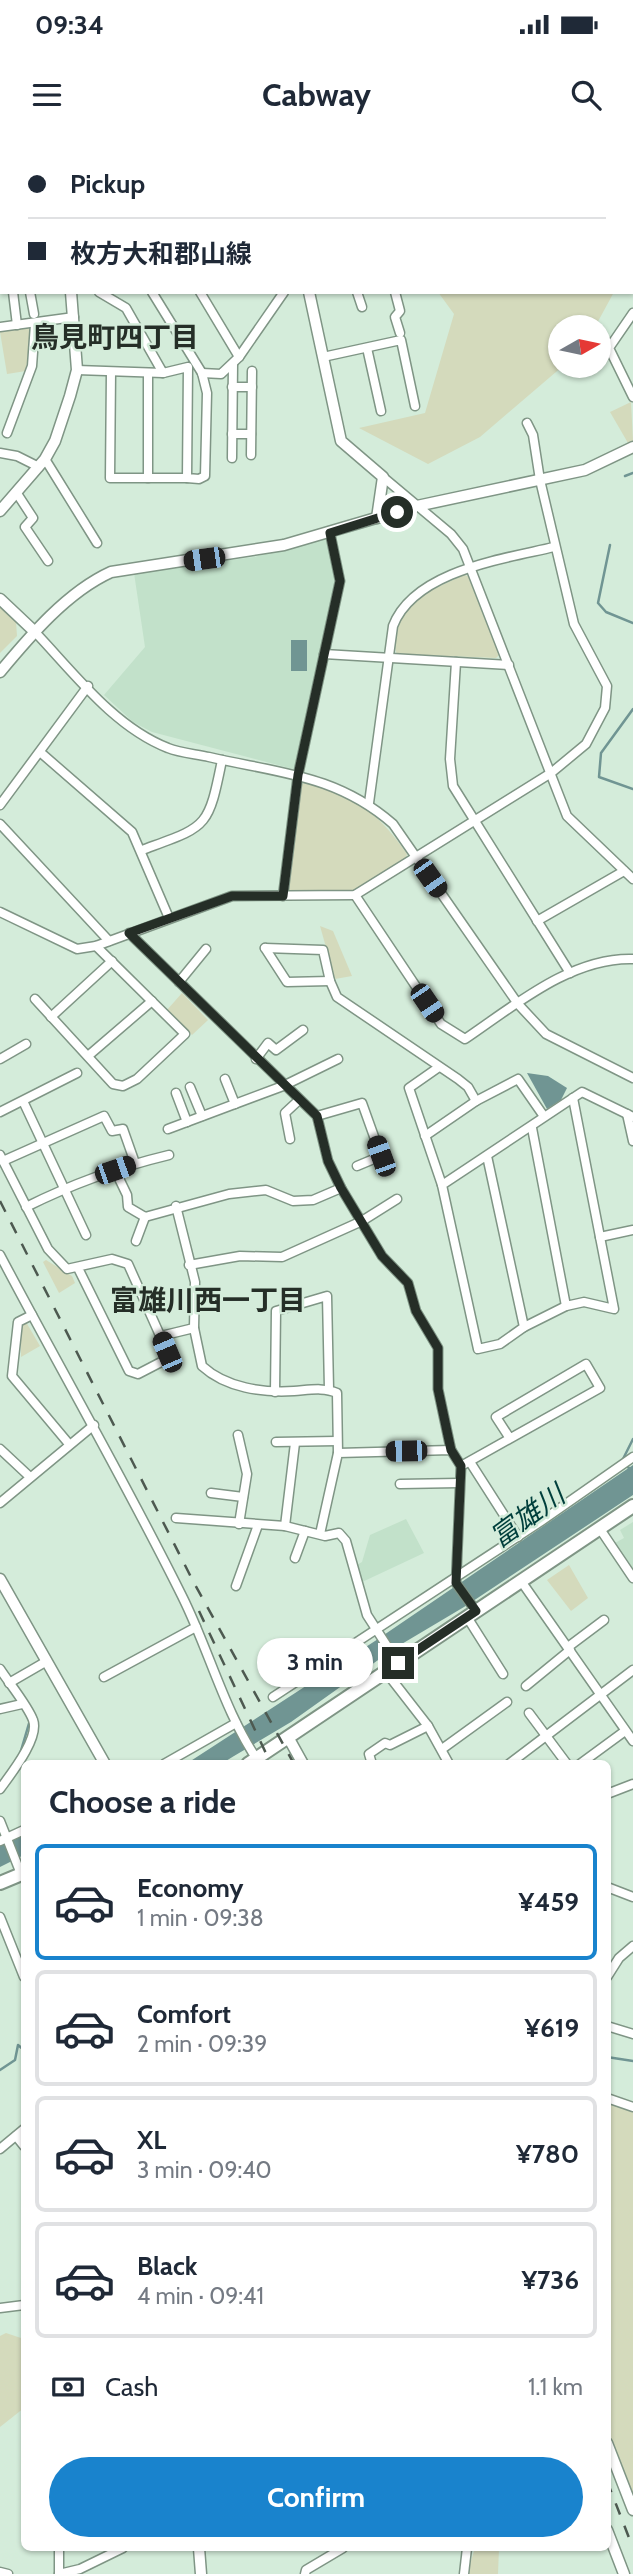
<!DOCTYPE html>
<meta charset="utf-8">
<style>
body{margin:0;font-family:Cabin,"Noto Sans JP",sans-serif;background:#f6f6f7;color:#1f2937;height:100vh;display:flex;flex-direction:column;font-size:26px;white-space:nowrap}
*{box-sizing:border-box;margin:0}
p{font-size:23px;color:#747a83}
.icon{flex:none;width:38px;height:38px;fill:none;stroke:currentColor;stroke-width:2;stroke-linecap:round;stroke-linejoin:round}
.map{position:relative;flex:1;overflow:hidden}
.side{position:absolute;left:21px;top:1620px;width:590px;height:791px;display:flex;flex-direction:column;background:#fff;border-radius:10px;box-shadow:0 2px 5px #0004}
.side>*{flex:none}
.banner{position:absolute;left:0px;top:0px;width:634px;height:154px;box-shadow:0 2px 5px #0004;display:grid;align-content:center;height:154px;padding:0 28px;background:#fff}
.needle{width:46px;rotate:81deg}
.buttons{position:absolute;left:548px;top:175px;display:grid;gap:14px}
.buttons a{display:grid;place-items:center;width:63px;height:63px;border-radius:50%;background:#fff;box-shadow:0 2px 5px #0004;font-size:35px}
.end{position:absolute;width:32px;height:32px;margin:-16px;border:9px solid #252e27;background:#fff;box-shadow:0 0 0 4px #fff}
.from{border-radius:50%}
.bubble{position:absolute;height:49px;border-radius:24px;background:#fff;box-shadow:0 2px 5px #0004;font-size:23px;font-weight:700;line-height:49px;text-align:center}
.car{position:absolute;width:21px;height:42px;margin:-21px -10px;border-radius:9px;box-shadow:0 0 5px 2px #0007;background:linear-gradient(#222 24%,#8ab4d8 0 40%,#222 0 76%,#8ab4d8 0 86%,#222 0)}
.banner b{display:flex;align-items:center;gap:24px;height:66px;font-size:26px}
.banner b+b{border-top:2px solid #e0e1e3}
.banner i{width:18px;height:18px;background:#1f2937}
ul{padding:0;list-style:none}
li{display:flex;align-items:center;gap:21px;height:116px;margin:0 14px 10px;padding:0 14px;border:4px solid #e0e1e3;border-radius:10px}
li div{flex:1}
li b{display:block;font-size:26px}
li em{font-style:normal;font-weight:700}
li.selected{border-color:#1983cd}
li>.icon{width:63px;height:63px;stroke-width:1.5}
h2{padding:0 28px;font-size:32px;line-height:84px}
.pay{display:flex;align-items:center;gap:18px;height:77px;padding:0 28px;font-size:26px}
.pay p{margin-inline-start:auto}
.primary-button{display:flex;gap:14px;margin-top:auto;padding:14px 28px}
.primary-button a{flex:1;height:80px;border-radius:42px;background:#1983cd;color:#fff;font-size:28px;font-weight:700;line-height:80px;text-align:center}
.status{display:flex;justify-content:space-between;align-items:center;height:49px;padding:0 35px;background:#fff;direction:ltr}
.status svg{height:19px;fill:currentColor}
header{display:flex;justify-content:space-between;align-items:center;height:91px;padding:0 28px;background:#fff;font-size:32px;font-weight:700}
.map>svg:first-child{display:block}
.built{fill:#c2e1ca}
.green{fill:#d4dabc}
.water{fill:#709593}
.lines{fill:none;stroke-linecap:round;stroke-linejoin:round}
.stream{stroke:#709593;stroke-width:2.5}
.minor-casing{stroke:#7f9585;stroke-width:11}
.tertiary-casing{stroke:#7f9585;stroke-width:13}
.primary-casing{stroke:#7f9585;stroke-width:16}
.minor{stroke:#fff;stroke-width:8}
.tertiary{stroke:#fff;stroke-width:10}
.primary{stroke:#fff;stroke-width:12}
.rail{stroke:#4d5950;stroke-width:2.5;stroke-dasharray:12 12;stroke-linecap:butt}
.route{stroke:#252e27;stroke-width:9}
.labels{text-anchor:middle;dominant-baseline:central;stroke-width:5;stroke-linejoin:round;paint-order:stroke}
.neighbourhood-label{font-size:28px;font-weight:bold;fill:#252e27;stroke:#d4ecda}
.water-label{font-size:28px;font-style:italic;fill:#003f3c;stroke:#d4ecda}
</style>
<div class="status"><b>09:34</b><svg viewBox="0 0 49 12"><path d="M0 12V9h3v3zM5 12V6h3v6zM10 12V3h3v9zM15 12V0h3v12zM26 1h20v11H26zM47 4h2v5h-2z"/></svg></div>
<header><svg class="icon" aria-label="menu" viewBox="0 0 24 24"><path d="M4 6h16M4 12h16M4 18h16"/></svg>Cabway<svg class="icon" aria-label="search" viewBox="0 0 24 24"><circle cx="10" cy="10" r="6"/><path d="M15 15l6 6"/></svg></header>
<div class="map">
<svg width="633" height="2434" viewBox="0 0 633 2434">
<rect width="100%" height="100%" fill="#d4ecda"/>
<!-- built -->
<g class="built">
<path d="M324 399 327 401 333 422 335 440 296 626 293 629 152 592 133 582 104 555 145 507 134 433 254 417Z"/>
<path d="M406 1379 424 1413 360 1443 355 1426 362 1422 370 1395Z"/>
<path d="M633 1382V1435L613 1404 624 1398 620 1390Z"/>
</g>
<!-- green -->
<g class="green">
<path d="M370 0H633V114L632 117V2Z"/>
<path d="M438 152H614L595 187H560V226H563L480 297 428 324 359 288 425 273 454 174Z"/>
<path d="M23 188H31L26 231 7 234 0 192Z"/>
<path d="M631 262 633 301 628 303 610 272Z"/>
<path d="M464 435 468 436 499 515 496 518 397 514C394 508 395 500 396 493 402 459 437 448 464 435Z"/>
<path d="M0 466 16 482 17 496 0 513Z"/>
<path d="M304 643C354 655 378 672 407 714L406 718 352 751 291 753 289 750 301 645Z"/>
<path d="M320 786 333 791 352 836 335 839Z"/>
<path d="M182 853 208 880 192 895 167 870Z"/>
<path d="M46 1120 72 1136 75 1143 59 1153 43 1122Z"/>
<path d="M26 1182 40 1206 21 1217V1185Z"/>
<path d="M569 1425 588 1458 571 1471 547 1440Z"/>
<path d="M607 1963 633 1971V2358L607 2290Z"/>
<path d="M6 2193 24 2199V2268L0 2287V2196Z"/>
<path d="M475 2408H499L498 2434H467Z"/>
</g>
<!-- water -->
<g class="water">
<rect x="291" y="500" width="16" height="31"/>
<path d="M527 933 548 936 567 948 561 960 547 969Z"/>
<path d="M633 1325V1355L464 1467 395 1508 291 1582 234 1616 221 1624H186L375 1501Z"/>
<path d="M24 1695V1715L0 1727V1705Z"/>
</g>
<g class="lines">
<!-- stream -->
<g class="stream">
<path d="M625 336 633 333"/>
<path d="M610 405 598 463 606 472 633 483"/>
<path d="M633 569 601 613 599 637 633 649"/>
<path d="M630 1330 623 1319 633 1299"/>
<path d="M20 1614 30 1580"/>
<path d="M607 1917 633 1921"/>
<path d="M0 1930 15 1920 18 1905 24 1910"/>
</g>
<defs>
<g id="minor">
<path d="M260 0 262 2"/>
<path d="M0 2 2 16"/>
<path d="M116 2V0"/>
<path d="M292 2 294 0"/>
<path d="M0 107H2"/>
<path d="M13 152 17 185"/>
<path d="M30 152 34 174"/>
<path d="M99 152 126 168 163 233 188 227 187 338 199 339 205 336 207 253 202 233 152 152"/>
<path d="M200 152 239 217"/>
<path d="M357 152 362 167"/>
<path d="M395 152 400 171 395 177 400 193"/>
<path d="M633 173 609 208 633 257"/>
<path d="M0 187 74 177"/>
<path d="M367 208 381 271"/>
<path d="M323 217 401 200 415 266"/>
<path d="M77 230 163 233"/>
<path d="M111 232 110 338H187"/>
<path d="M148 233V338"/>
<path d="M202 233 221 234 239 217 284 152"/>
<path d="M232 247H252"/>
<path d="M7 293 32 226 35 184"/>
<path d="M232 294H251"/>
<path d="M0 313 17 316 39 327"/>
<path d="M251 315 252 231"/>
<path d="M232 318 233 224"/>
<path d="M45 319 97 403"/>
<path d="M383 337 451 394 463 409 567 676 633 739"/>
<path d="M16 352 33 378 25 387 48 421"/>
<path d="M35 492C74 533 114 587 168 608 180 613 196 614 209 617 279 633 337 635 393 684L518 864 546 894 633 938"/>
<path d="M324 514 509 525"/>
<path d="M456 522 450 619 453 646 570 833"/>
<path d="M40 612 132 692 169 778"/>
<path d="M369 663 393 486C414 431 503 419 554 407"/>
<path d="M0 665 88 546"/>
<path d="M0 684 109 801"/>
<path d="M142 710C207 686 208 690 222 620"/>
<path d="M355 755 441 884 465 899C514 866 571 817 633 819"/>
<path d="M283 756 298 635 340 441 330 393"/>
<path d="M0 772 77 809 96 806 232 756 355 755 551 633 586 604 605 568 607 546 574 484 540 340 533 295 527 283"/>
<path d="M537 781 624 731"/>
<path d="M129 793 317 976 328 1021 341 1048 382 1116 408 1143 416 1171 438 1208V1249L451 1310"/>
<path d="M265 808 323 810 330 841 337 857 458 939 468 947 476 961"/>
<path d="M265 808 287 842 330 841"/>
<path d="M179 842 206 809"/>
<path d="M35 859 113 944 123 946 137 939 185 894 96 806"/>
<path d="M51 877 112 821"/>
<path d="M88 916 152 861"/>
<path d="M0 919 26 904"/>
<path d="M256 919 268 903 276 910 303 890"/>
<path d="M439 927 409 948 442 1045"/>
<path d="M225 939 235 964"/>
<path d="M190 947 202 976"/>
<path d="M176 953 187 982"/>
<path d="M23 961 86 1095"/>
<path d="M0 972 77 933"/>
<path d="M627 974 633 1001"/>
<path d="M317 976 362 963 381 1016 357 1026"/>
<path d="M532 988 566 1166 584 1162 614 1169 573 958"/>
<path d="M168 989 283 946 338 919"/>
<path d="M425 996 476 961 518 939 543 975"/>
<path d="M290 999 285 973 299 960"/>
<path d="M0 1015 48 1109 67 1129 112 1119 128 1124 167 1211 165 1220 138 1234 129 1231 78 1128"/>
<path d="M487 1016 524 1187 500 1204 478 1209 442 1045 582 952 633 977"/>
<path d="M3 1021 104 976 112 991 123 989 135 1023"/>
<path d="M115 1030 127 1055 128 1067 145 1077 229 1054 266 1050 293 1061 313 1060 341 1048"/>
<path d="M176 1066 195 1142 194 1188 202 1226C226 1248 263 1253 294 1251 309 1250 324 1247 337 1253L338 1313"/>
<path d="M26 1067C72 1044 119 1027 169 1015"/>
<path d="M600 1097 633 1090"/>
<path d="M136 1101 145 1077"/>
<path d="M0 1115C60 1229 125 1341 182 1456 210 1512 224 1572 260 1624"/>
<path d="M189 1125 240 1116 282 1117 362 1081 397 1059"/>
<path d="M32 1175 18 1182 12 1236 69 1304"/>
<path d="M524 1187 566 1166"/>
<path d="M161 1196 194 1188"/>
<path d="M275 1252 276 1171 327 1156 329 1249"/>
<path d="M238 1295 247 1334 239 1384"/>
<path d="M276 1302 337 1301"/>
<path d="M0 1309 30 1337"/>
<path d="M470 1322 518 1397"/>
<path d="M461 1326 600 1248 586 1224 496 1277 509 1297"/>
<path d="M400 1344 459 1343"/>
<path d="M211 1353 243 1357"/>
<path d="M0 1363 94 1285"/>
<path d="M176 1378 285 1386 325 1396 339 1393 346 1401 367 1475 398 1523"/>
<path d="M285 1386 295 1303"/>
<path d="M600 1389 633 1438"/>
<path d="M320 1394 338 1313 451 1310 461 1326 456 1443 476 1471"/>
<path d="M295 1418 305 1391"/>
<path d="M521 1441 633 1601"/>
<path d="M236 1446 258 1385"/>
<path d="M467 1477 503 1534"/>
<path d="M568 1507 604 1480"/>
<path d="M0 1529C9 1543 28 1566 33 1580 40 1598 10 1635 0 1649"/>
<path d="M386 1532 428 1586 449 1624"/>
<path d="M104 1537 196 1487"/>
<path d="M9 1543 47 1521"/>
<path d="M526 1546 570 1510"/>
<path d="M273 1557 540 1382 633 1317"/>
<path d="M0 1569 22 1564"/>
<path d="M529 1573 567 1624"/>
<path d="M442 1609 507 1562"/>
<path d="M164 1624 236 1583"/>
<path d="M372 1624 369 1614 385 1603 390 1605 428 1586"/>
<path d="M509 1624 633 1530"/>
<path d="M580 1624 625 1591"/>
<path d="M607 1654 633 1644"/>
<path d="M0 1681 21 1734"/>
<path d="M0 1701 24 1690"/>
<path d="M607 1747 633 1757"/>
<path d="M0 1777 24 1837"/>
<path d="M607 1837 619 1818 633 1806"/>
<path d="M607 1886 633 1894"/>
<path d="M607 1958 633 1967"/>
<path d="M16 1996 24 2006"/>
<path d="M0 2009 24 1989"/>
<path d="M0 2168 24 2165"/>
<path d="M59 2408V2434"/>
<path d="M0 2432 8 2434"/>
<path d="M59 2434 80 2429 123 2408"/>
<path d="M305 2434 306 2430 343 2408"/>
<path d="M464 2434 467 2408"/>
</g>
<g id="tertiary">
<path d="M51 0 52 2"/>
<path d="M186 0 189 2"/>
<path d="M309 152 341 301 383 337 377 378"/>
<path d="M0 371 45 319 55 301 70 256 77 230 71 152"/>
<path d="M0 459 35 492"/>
<path d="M0 532C30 496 67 452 111 432L284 405 417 366 585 330 633 307"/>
<path d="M0 1439 105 1624"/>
<path d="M288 1597 303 1624"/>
<path d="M607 2303 633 2370"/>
<path d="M607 2390 624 2434"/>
<path d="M199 2408 201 2434"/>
</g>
<g id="primary">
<path d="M248 1624 633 1366"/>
<path d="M0 1743 24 1733"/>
</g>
</defs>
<!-- minor casing -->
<use href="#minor" class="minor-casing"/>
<!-- tertiary casing -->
<use href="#tertiary" class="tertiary-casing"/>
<!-- primary casing -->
<use href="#primary" class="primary-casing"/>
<!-- minor -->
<use href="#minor" class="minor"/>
<!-- tertiary -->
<use href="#tertiary" class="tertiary"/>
<!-- primary -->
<use href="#primary" class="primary"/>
<!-- rail -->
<g class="rail">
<path d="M0 1061 193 1441 294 1624"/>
<path d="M199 1471 271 1624"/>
<path d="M607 2341 633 2408"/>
</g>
</g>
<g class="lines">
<!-- route -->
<path class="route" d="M397 372 330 393 340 441 298 635 283 756H232L129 793 317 976 328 1021 341 1048 382 1116 408 1143 416 1171 438 1208V1249L451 1310 461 1326 456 1443 476 1471 398 1523"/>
</g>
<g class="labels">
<!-- neighbourhood labels -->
<g class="neighbourhood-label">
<text x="115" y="197">鳥見町四丁目</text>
<text x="208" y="1160">富雄川西一丁目</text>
</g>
<!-- water labels -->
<g class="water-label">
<text transform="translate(527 1376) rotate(-36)">富雄川</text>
</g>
</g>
</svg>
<div class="buttons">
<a><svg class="needle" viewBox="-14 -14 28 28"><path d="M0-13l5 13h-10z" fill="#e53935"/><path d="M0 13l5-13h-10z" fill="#747a83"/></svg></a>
</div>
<i class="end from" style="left:397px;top:372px"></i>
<i class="end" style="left:398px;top:1523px"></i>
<div class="bubble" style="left:257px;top:1498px;width:116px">3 min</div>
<i class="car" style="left:204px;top:419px;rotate:262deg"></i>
<i class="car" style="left:430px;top:738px;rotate:145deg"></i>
<i class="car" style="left:427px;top:863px;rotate:146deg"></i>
<i class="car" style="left:381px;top:1016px;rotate:340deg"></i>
<i class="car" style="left:115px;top:1030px;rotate:71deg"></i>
<i class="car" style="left:167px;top:1212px;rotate:337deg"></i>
<i class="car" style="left:406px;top:1311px;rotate:269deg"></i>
<div class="banner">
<b><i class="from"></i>Pickup</b>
<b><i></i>枚方大和郡山線</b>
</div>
<section class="side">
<h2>Choose a ride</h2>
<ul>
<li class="selected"><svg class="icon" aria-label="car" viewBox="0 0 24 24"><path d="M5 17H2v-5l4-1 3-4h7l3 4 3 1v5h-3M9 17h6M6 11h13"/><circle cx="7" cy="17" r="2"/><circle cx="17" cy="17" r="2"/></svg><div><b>Economy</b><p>1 min · 09:38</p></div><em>¥459</em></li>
<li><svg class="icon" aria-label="car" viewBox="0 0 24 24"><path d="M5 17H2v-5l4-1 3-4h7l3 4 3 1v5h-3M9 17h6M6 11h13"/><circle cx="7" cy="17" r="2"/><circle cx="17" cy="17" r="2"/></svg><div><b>Comfort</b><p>2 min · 09:39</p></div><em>¥619</em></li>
<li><svg class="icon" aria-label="car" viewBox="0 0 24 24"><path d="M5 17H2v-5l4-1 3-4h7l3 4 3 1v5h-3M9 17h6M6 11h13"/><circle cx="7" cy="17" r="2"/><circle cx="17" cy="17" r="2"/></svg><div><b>XL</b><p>3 min · 09:40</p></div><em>¥780</em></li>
<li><svg class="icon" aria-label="car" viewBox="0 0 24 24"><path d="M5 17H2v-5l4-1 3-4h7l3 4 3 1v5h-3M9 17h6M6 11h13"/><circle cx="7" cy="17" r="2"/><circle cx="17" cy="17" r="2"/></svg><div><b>Black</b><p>4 min · 09:41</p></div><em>¥736</em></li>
</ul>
<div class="pay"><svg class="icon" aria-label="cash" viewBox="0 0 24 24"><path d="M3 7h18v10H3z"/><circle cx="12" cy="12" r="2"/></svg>Cash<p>1.1 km</p></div>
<div class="primary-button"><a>Confirm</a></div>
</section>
</div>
